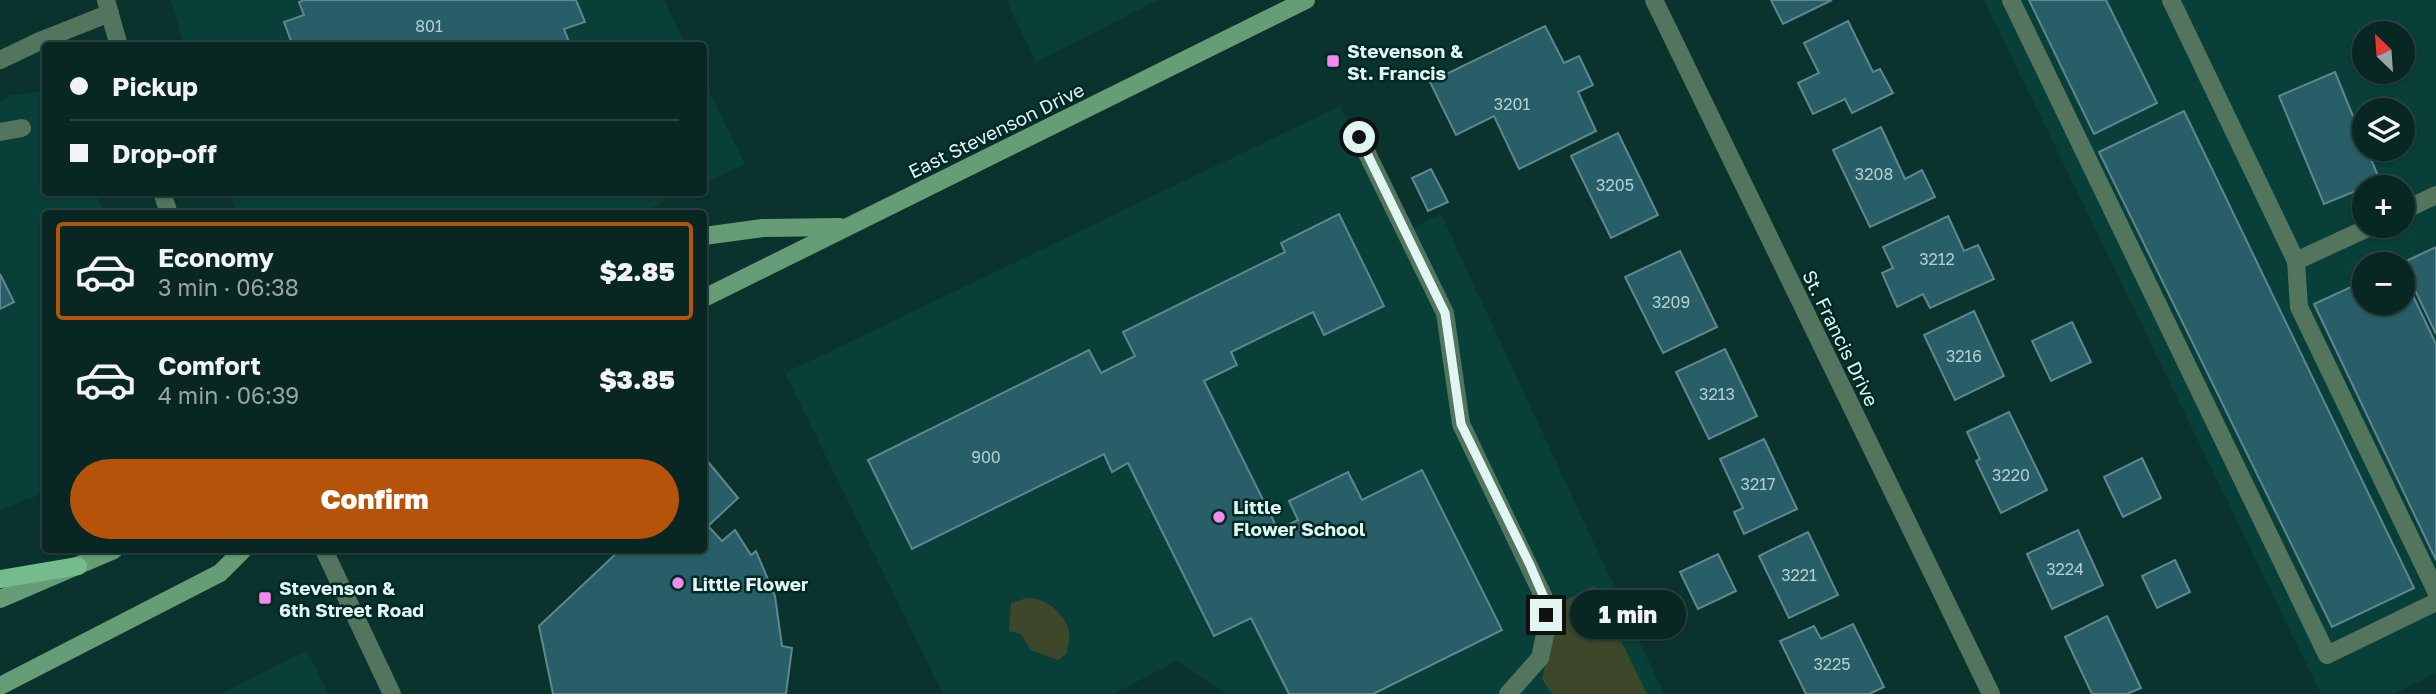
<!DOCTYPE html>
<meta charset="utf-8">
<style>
body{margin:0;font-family:"Golos Text",sans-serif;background:#16322f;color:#f1f3f6;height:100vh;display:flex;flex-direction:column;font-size:26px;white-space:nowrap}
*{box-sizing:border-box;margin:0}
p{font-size:23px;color:#98a5a5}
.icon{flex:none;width:38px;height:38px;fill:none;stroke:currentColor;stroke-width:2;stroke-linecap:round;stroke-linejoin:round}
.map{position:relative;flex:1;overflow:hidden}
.sheet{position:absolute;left:42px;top:210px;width:665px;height:343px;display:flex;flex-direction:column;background:#082622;border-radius:7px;box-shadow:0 2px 5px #0004,0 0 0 2px #294340}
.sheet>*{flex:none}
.hud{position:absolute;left:42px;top:42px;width:665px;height:154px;border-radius:7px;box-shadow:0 2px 5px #0004,0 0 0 2px #294340;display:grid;align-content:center;height:154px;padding:0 28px;background:#082622}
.needle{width:46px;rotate:335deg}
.buttons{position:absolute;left:2352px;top:21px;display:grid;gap:14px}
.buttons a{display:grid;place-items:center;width:63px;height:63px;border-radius:50%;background:#082622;box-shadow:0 2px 5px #0004,0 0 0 2px #294340;font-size:35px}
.end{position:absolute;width:32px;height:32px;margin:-16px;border:9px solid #e1f6f2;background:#111;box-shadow:0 0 0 4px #111}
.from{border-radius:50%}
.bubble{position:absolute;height:49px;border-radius:24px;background:#082622;box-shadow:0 2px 5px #0004,0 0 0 2px #294340;font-size:23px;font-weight:800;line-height:49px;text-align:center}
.hud b{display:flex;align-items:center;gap:24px;height:66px;font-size:26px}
.hud b+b{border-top:2px solid #294340}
.hud i{width:18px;height:18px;background:#f1f3f6}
ul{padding:12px 0 0;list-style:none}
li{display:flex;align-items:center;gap:21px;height:98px;margin:0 14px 10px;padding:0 14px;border:4px solid transparent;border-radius:7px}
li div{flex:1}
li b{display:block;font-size:26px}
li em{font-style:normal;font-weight:800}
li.active{border-color:#b45309}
li>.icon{width:63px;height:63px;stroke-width:1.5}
.cta{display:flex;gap:14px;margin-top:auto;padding:14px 28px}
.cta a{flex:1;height:80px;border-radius:42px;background:#b45309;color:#fff;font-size:28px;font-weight:800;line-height:80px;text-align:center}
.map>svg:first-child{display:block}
.built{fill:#083f39;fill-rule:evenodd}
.green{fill:#3d472a}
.building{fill:#285e68;stroke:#60878f;stroke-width:2}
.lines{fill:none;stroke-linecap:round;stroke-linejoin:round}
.service{stroke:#53745d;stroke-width:18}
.minor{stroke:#53745d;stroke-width:18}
.secondary{stroke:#669d77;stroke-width:18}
.primary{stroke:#75bc8c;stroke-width:18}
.route{stroke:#e1f6f2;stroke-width:9}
.poi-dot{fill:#f489f0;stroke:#002924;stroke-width:2.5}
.labels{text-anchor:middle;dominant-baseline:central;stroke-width:5;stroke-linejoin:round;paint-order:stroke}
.number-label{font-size:16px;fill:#b3d0d0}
.poi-label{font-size:19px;font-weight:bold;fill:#e1f6f2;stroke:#002924;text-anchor:start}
.street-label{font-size:19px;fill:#e1f6f2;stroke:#002924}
</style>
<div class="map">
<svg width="2436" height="694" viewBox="0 0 2436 694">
<rect width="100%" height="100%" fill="#0b332e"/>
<!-- built -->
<g class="built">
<path d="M171 0H664L686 45H184Z"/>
<path d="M1006 0H1158L1036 62Z"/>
<path d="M1984 0H2436V673L2394 694H2321ZM2364 33H2403V72H2364ZM2364 110H2403V149H2364ZM2364 187H2403V226H2364ZM2364 264H2403V303H2364Z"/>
<path d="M704 81 745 164 704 183Z"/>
<path d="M45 91 46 192 96 193 104 213 46 214 45 492 0 510V101L11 95Z"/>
<path d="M1340 106 1404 232 1441 214 1664 694H1227L1177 661 1113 694H943L785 373Z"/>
<path d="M230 193V192L683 193 638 214 237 213Z"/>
<path d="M307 650 328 694H221Z"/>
</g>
<!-- green -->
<g class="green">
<path d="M1594 586 1647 694H1552L1542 679 1560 603Z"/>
<path d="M1027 598C1045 597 1063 612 1069 630 1070 637 1068 646 1067 653L1058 660 1031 650 1021 634 1009 631 1011 603Z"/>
</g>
<!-- building -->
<g class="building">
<path d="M304 0H576L585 22 564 29 569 42 560 46H293L284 22 304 15 299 2Z"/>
<path d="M1771 0H1832L1783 24Z"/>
<path d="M2029 0H2106L2157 103 2094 134Z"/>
<path d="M1848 21 1873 72 1880 69 1893 93 1852 113 1845 99 1813 114 1798 83 1819 73 1804 43Z"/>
<path d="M1545 26 1564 63 1579 56 1593 85 1578 92 1596 131 1519 169 1494 116 1456 135 1430 82Z"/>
<path d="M2335 72 2364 143V149H2367L2380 181 2324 204 2279 96Z"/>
<path d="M2184 111 2414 588 2332 627 2099 152Z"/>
<path d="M1881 127 1905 179 1922 170 1935 197 1870 227 1833 150Z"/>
<path d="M1618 133 1658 215 1611 238 1571 156Z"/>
<path d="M1431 169 1448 202 1428 211 1412 178Z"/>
<path d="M1339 214 1384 306 1324 335 1313 312 1231 352 1237 365 1204 381 1278 530 1298 520 1289 501 1348 472 1362 500 1422 470 1502 630 1373 694H1289L1251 618 1214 636 1128 463 1112 472 1104 454 912 549 868 460 1089 350 1101 373 1135 356 1123 332 1285 252 1281 243Z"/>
<path d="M1948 216 1964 251 1978 245 1994 279 1930 308 1923 294 1897 307 1882 273 1893 268 1883 247Z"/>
<path d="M2436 247V334L2402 263Z"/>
<path d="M1680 251 1717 327 1663 353 1625 277Z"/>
<path d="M0 274 14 302 0 309Z"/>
<path d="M2403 275 2436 344V560L2314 304 2364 281V303H2403Z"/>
<path d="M1974 311 2004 376 1955 400 1924 335Z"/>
<path d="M2072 322 2091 362 2051 381 2032 341Z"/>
<path d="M1725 349 1757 416 1709 439 1676 372Z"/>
<path d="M2009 412 2047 490 2001 513 1976 461 1980 459 1967 432Z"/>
<path d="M1764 439 1797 509 1744 534 1734 512 1743 508 1720 459Z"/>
<path d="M704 457 738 498 708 526 722 541 735 530 751 555 756 551 775 596 782 646 792 648 786 694H553L539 626 620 550H704Z"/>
<path d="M2142 458 2161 498 2123 517 2104 477Z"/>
<path d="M2078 530 2103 585 2052 609 2027 554Z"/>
<path d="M1808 532 1838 595 1789 618 1759 556Z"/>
<path d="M1718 554 1736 591 1698 609 1680 572Z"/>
<path d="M2175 560 2190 592 2157 608 2142 576Z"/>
<path d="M2107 616 2141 688 2127 694H2092L2065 637Z"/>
<path d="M1853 624 1884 687 1869 694H1806L1780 641 1814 626 1821 639Z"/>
</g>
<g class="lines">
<!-- service -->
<g class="service">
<path d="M2011 0 2327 655 2436 602"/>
<path d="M2171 0 2296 261 2372 226"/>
<path d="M0 132 22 128"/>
<path d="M1359 137 1445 313 1461 424 1545 600 1546 630 1540 658 1508 694"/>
<path d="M2403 211 2436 195"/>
<path d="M2296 261 2299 307 2436 591"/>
</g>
<!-- minor -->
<g class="minor">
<path d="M106 0 119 46"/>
<path d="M1654 0 1991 694"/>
<path d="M0 60 42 40 110 13"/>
<path d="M162 192 169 214"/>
<path d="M324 550 392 694"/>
</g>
<!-- secondary -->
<g class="secondary">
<path d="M704 236 763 228 840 227"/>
<path d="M704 298 1306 0"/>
<path d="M0 599 114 550"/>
<path d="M0 686 220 573 243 550"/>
</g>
<!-- primary -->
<path class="primary" d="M0 579 78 566"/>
</g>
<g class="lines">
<!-- route -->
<path class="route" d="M1359 137 1445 313 1461 424 1530 565 1545 600 1546 615"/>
</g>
<!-- markers -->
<g class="poi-dot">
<rect x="1326" y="54" width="14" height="14" rx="3.5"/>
<circle cx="1219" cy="517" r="7"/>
<circle cx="678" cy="583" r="7"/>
<rect x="258" y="591" width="14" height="14" rx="3.5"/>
</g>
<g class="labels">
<!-- number labels -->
<g class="number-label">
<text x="429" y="26">801</text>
<text x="1512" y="104">3201</text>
<text x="1874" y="174">3208</text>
<text x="1615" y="185">3205</text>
<text x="1937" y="259">3212</text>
<text x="1671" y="302">3209</text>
<text x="1964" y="356">3216</text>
<text x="1717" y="394">3213</text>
<text x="986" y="457">900</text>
<text x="2011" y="475">3220</text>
<text x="1758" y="484">3217</text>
<text x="2065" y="569">3224</text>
<text x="1799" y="575">3221</text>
<text x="1832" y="664">3225</text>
</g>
<!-- poi labels -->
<g class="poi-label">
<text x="1347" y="50">Stevenson &amp;<tspan x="1347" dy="22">St. Francis</tspan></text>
<text x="1233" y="506">Little<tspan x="1233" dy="22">Flower School</tspan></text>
<text x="692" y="583">Little Flower</text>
<text x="279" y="587">Stevenson &amp;<tspan x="279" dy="22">6th Street Road</tspan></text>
</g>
<!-- street labels -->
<g class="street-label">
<text transform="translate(996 130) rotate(-26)">East Stevenson Drive</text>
<text transform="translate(1841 338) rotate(64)">St. Francis Drive</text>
</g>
</g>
</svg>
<div class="buttons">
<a><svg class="needle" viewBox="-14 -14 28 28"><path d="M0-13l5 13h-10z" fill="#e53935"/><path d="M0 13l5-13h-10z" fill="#98a5a5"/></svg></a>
<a><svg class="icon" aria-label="layers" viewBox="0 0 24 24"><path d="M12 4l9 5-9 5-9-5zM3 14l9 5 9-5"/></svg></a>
<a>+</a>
<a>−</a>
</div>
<i class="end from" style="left:1359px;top:137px"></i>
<i class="end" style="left:1546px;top:615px"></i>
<div class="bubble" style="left:1570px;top:590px;width:116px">1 min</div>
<div class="hud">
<b><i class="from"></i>Pickup</b>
<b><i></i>Drop-off</b>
</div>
<section class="sheet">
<ul>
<li class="active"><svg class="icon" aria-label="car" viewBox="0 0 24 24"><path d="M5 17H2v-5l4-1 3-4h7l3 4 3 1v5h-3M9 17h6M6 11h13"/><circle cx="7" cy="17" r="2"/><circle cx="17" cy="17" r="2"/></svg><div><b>Economy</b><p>3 min · 06:38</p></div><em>$2.85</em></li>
<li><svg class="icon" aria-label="car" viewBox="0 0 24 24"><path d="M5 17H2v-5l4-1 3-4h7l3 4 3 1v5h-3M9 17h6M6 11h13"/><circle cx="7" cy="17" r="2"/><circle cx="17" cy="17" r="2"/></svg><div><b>Comfort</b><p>4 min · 06:39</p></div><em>$3.85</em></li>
</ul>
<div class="cta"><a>Confirm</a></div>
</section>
</div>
